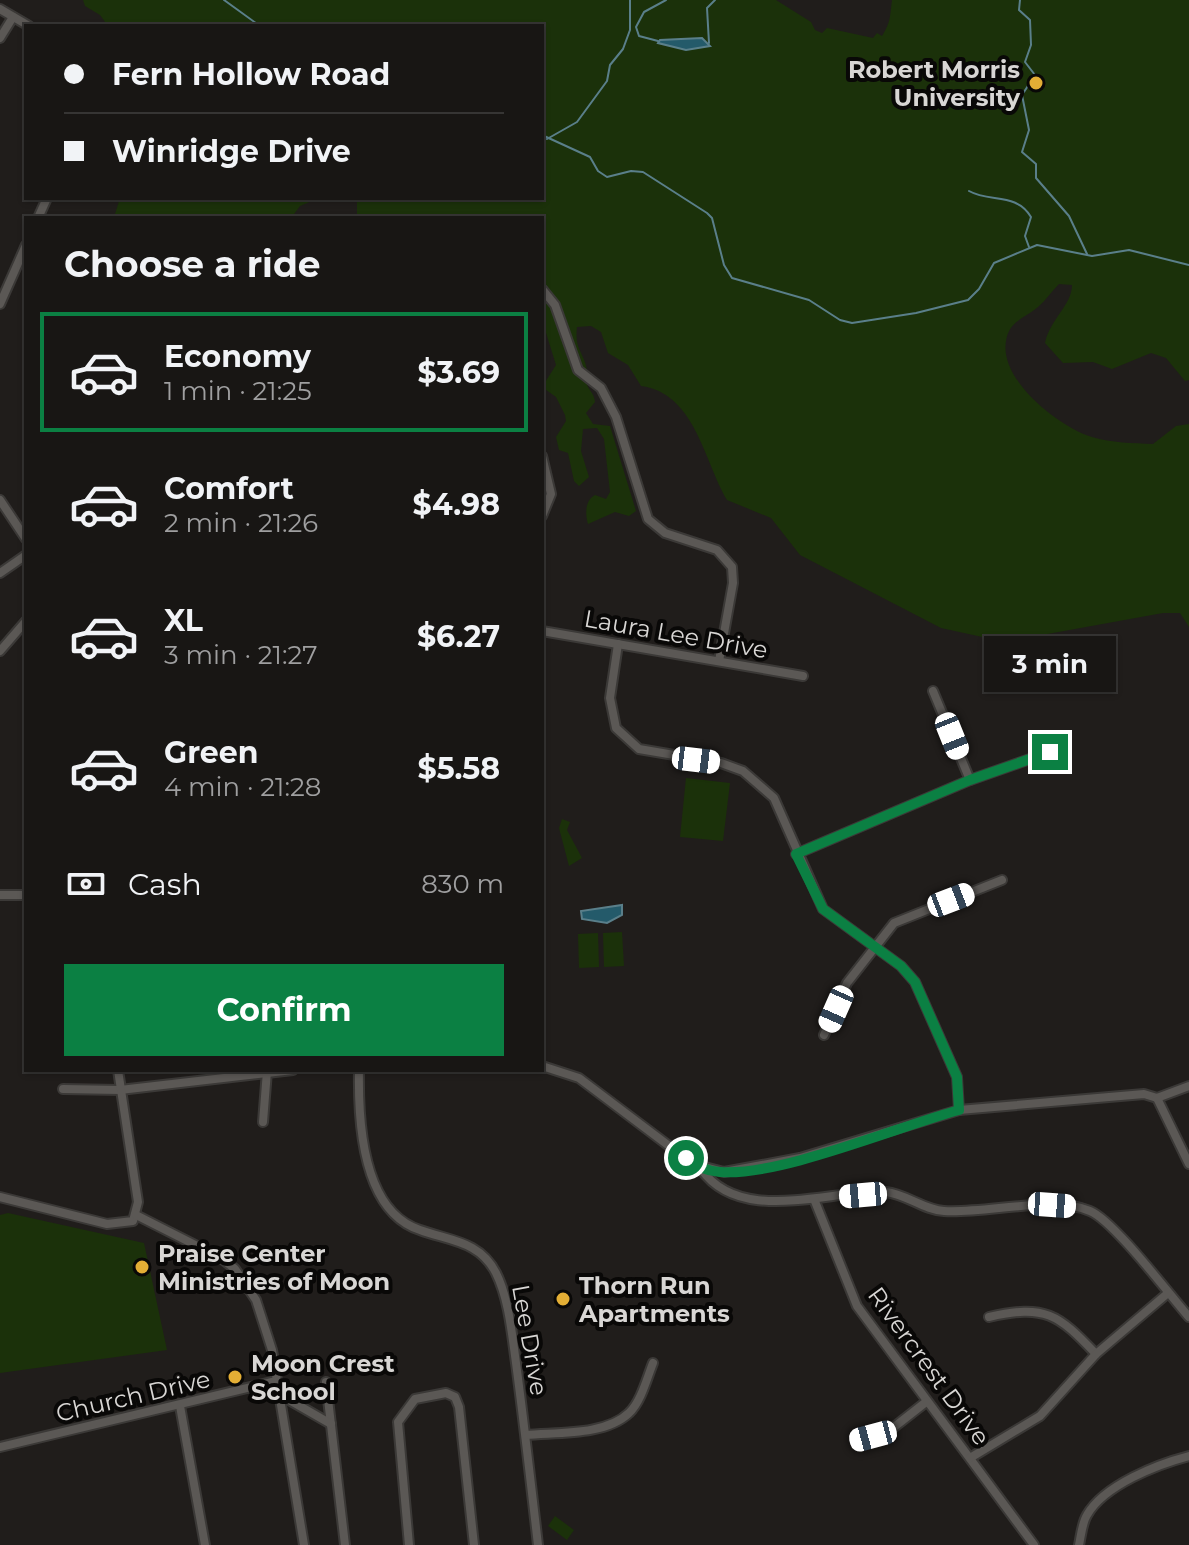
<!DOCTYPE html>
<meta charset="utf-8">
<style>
body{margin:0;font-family:Montserrat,sans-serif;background:#211f1d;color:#f1f3f6;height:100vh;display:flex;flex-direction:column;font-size:30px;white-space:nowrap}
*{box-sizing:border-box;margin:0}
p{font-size:26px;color:#9f9fa0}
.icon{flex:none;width:44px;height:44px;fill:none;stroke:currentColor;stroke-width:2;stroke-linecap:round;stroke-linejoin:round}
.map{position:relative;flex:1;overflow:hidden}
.panel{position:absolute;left:24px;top:216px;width:520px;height:856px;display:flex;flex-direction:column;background:#181614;border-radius:0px;box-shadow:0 2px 6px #0004,0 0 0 2px #363534}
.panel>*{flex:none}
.hud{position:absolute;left:24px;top:24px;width:520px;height:176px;border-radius:0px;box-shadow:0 2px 6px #0004,0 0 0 2px #363534;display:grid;align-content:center;height:176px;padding:0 40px;background:#181614}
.end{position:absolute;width:36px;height:36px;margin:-18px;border:10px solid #0b8043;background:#fff;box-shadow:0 0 0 4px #fff}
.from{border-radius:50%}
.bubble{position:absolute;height:56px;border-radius:0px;background:#181614;box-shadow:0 2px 6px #0004,0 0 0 2px #363534;font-size:26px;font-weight:700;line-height:56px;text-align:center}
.car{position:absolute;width:24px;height:48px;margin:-24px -12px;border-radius:10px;box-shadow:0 0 6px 2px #0007;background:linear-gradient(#fff 24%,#345 0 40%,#fff 0 76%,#345 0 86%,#fff 0)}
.hud b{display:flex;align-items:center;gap:28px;height:76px;font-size:30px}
.hud b+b{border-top:2px solid #363534}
.hud i{width:20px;height:20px;background:#f1f3f6}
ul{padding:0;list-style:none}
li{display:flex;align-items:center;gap:24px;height:120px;margin:0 16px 12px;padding:0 24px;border:4px solid transparent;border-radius:0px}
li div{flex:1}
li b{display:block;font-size:30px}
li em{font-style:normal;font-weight:700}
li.current{border-color:#0b8043}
li>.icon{width:72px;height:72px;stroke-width:1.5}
h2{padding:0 40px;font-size:36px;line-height:96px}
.pay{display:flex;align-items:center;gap:20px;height:88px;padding:0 40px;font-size:30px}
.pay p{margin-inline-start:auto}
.action{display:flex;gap:16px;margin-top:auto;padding:16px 40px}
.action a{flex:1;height:92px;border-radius:0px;background:#0b8043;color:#fff;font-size:32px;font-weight:700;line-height:92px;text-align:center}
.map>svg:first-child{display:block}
.green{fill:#1b310a}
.water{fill:#245a6a;stroke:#5a7f8a;stroke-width:2}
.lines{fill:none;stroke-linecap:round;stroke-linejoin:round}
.stream{stroke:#5a7f8a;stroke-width:2}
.minor-casing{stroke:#3b3937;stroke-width:12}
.minor{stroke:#5b5855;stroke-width:8}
.route{stroke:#0b8043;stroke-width:10}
.poi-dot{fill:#e3ae35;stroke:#090807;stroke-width:3}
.labels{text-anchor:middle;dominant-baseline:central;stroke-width:8;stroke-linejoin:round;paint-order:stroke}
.poi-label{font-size:24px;font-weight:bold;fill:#d8d6d4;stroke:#090807;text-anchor:start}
.street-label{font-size:24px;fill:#d8d6d4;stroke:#090807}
</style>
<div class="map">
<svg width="1189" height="1545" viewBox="0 0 1189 1545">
<rect width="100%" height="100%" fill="#201d1b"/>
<!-- green -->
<g class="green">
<path d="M83 0H776L811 22 815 30 822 33 827 28 873 38 877 33 882 36C891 22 890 15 892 0H1189V380L1185 381 1166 358 1151 353 1112 369 1093 362 1063 363 1045 343C1050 319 1072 305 1072 285L1059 284C1052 291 1046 300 1038 307 1025 318 1009 321 1006 341 999 380 1059 427 1092 437 1112 443 1132 443 1153 444L1176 426 1189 424V627L1180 613H1163L1020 639 987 638 941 628 800 555 771 518 727 500C704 461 695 393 641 386L628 365 608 353 601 332 591 326 577 327C574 350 585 353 587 371 588 376 586 380 587 385 590 392 594 393 595 402L586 413 593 424 610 426 636 511 629 516 615 512 588 524C585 514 585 500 595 495L606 499 610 492 604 439 597 428 583 429 581 451 589 477 579 486 574 481 568 453 559 450 556 437 566 421 565 415 556 397 542 387 556 365 542 320V218L357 217V198H542V26H108L100 15 85 6Z"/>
<path d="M120 198H319L300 206 291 218H95L115 214Z"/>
<path d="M686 778 730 783 723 841 680 837Z"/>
<path d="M562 819 570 822 567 830 582 858 569 866 559 828Z"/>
<path d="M622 932 624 966 604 967 603 933Z"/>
<path d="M598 933 599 967 579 968 578 934Z"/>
<path d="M8 1213 144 1243 167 1350 0 1373V1215Z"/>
<path d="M555 1516 574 1530 567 1540 548 1526Z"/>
</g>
<!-- water -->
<g class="water">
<path d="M702 38 710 46 686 50 658 43 660 40Z"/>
<path d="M622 905V915L607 923 582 919 581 911Z"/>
</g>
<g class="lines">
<!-- stream -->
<g class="stream">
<path d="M224 0 260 26"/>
<path d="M1020 0 1019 10 1030 20 1031 45 1025 62 1035 75 1022 95 1029 130 1022 152 1036 164V178L1069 216 1087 254"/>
<path d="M658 41 639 36 636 27 644 12 666 0"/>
<path d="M709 43 707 8 715 0"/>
<path d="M542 135 590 157 598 171 607 177 631 171 643 172 707 213 712 218 724 265 732 278 809 300 840 320 852 323 916 313 968 300 979 289 994 263 1037 245 1092 256 1129 250 1189 265"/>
<path d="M547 139 577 122 607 81 610 65 623 49 630 30V0"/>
<path d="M969 191C990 203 1016 192 1031 217L1025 236 1029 247"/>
</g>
<defs>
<g id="minor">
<path d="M0 9 29 26"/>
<path d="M0 38 13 17"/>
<path d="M38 218 47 198"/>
<path d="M542 289 555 305 578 370 601 388 616 417 648 519 665 533 717 550 732 567 733 583 719 661"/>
<path d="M0 304 26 245"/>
<path d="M542 456 551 494 542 516"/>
<path d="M0 500 26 539"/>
<path d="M0 573 26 555"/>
<path d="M542 631 803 676"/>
<path d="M618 644 610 698 616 728 639 749 721 763 743 771 774 798 823 909 901 966 915 982 957 1077 959 1110"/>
<path d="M0 651 26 621"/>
<path d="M933 691 970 780"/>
<path d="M796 854 970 780 1050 752 1063 736"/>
<path d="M0 895H26"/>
<path d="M824 1035 847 983 894 923 1002 880"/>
<path d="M542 1066 579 1078 693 1164 724 1172 800 1158 959 1110 1144 1094 1157 1098 1189 1086"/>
<path d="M359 1070C358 1122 362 1211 420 1230 450 1241 480 1241 496 1273 509 1299 512 1335 516 1363 524 1423 531 1484 538 1545"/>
<path d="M63 1089 120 1090 293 1070"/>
<path d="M1157 1098 1189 1164"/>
<path d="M263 1122 267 1071"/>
<path d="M701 1169C741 1226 830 1189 886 1192 906 1194 924 1210 944 1211 985 1214 1054 1195 1090 1211 1114 1221 1168 1293 1189 1317"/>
<path d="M0 1197 107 1224 133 1221 138 1202 118 1070"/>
<path d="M814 1199 857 1306 1034 1545"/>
<path d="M136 1215 221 1258 235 1269 256 1300 272 1350 304 1545"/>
<path d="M989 1317C1045 1304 1058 1314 1096 1354"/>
<path d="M326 1382 345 1545"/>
<path d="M277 1393 331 1424"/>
<path d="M180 1406 205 1545"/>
<path d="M526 1435C556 1432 605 1436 629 1413 641 1402 647 1378 653 1363"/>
<path d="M856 1440 889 1431 926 1402"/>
<path d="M0 1447 276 1381"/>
<path d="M970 1458 1040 1416 1096 1354 1168 1293"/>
<path d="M409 1545 398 1422 415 1399 446 1393 455 1397 459 1407 474 1545"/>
<path d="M1079 1545C1081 1536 1082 1523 1087 1515 1104 1485 1158 1464 1189 1456"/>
</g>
</defs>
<!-- minor casing -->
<use href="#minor" class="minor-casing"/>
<!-- minor -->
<use href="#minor" class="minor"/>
</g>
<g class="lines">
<!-- route -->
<path class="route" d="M686 1158C696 1167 707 1171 720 1172 778 1177 897 1127 959 1110L957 1077 915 982 901 966 823 909 796 854 970 780 1050 752"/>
</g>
<!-- markers -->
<g class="poi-dot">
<circle cx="1036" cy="83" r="8"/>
<circle cx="142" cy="1267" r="8"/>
<circle cx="563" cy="1299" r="8"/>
<circle cx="235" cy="1377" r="8"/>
</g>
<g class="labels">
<!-- poi labels -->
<g class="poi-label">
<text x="1020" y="69" text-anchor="end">Robert Morris<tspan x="1020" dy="28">University</tspan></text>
<text x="158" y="1253">Praise Center<tspan x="158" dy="28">Ministries of Moon</tspan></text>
<text x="579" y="1285">Thorn Run<tspan x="579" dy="28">Apartments</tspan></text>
<text x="251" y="1363">Moon Crest<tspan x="251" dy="28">School</tspan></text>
</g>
<!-- street labels -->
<g class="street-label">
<text transform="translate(676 634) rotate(10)">Laura Lee Drive</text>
<text transform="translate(530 1340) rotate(80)">Lee Drive</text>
<text transform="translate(929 1366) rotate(54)">Rivercrest Drive</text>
<text transform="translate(133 1396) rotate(-13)">Church Drive</text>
</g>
</g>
</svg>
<i class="end from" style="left:686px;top:1158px"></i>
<i class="end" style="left:1050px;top:752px"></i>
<div class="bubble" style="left:984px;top:636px;width:132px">3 min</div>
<i class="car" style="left:952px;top:736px;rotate:158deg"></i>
<i class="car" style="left:696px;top:760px;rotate:97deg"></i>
<i class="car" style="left:951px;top:900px;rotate:69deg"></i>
<i class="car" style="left:836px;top:1009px;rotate:204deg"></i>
<i class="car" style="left:863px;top:1195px;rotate:265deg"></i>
<i class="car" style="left:1052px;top:1205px;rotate:94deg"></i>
<i class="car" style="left:873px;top:1436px;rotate:255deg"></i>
<div class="hud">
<b><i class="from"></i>Fern Hollow Road</b>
<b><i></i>Winridge Drive</b>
</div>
<section class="panel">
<h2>Choose a ride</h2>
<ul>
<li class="current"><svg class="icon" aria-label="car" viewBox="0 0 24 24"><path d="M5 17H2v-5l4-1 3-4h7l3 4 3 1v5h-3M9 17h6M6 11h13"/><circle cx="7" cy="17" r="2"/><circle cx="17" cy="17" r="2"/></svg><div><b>Economy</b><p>1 min · 21:25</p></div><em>$3.69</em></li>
<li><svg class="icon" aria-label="car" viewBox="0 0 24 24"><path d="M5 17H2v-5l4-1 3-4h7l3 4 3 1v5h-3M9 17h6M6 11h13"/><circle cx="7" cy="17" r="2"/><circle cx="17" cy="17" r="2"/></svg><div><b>Comfort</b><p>2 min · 21:26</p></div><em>$4.98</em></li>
<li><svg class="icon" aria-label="car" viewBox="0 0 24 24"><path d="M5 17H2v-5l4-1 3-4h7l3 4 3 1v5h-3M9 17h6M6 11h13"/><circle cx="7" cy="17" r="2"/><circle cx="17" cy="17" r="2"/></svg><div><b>XL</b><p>3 min · 21:27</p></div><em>$6.27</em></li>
<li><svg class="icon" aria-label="car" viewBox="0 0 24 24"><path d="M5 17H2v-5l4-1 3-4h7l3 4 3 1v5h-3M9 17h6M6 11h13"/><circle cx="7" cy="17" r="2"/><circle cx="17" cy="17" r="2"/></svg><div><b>Green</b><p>4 min · 21:28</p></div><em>$5.58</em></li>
</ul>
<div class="pay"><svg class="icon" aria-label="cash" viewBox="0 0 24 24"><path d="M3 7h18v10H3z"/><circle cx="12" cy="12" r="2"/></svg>Cash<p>830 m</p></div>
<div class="action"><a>Confirm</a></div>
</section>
</div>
